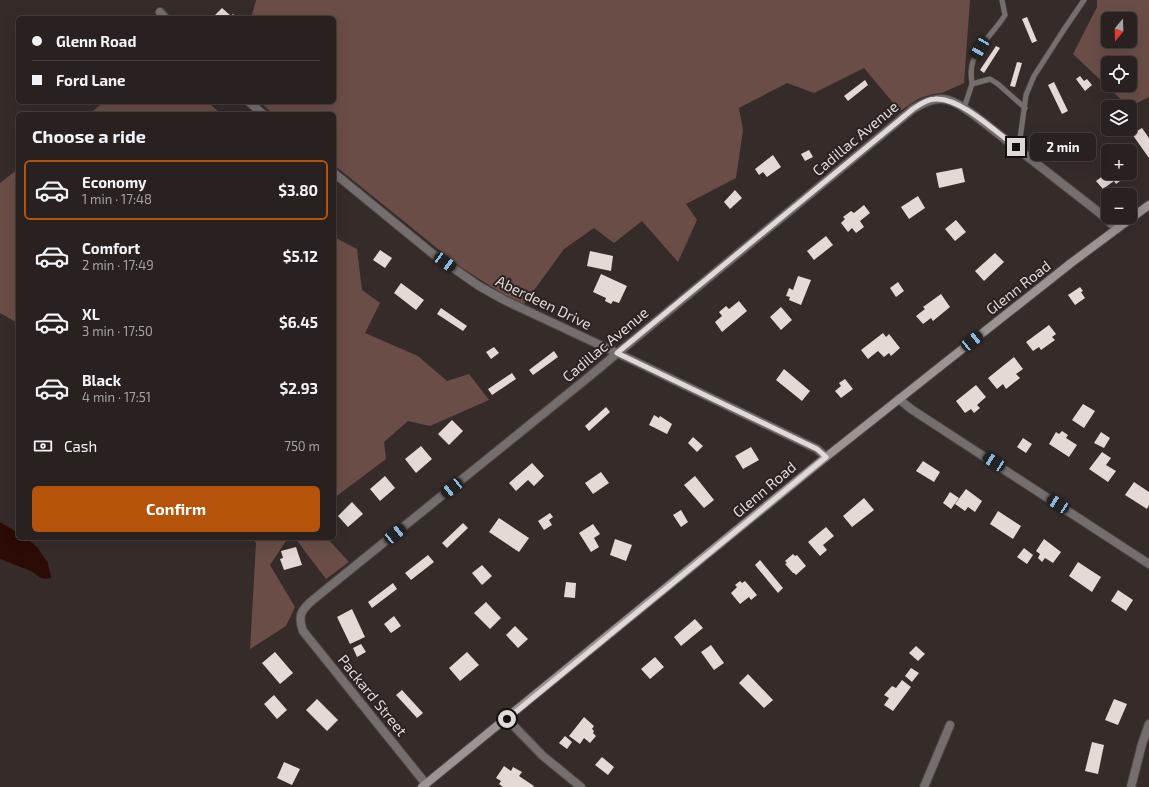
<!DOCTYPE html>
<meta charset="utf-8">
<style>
body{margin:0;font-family:"Exo 2",sans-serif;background:#342e2d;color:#f1f3f6;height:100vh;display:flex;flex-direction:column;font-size:15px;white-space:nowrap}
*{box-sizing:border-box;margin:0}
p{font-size:13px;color:#a5a3a5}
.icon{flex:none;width:22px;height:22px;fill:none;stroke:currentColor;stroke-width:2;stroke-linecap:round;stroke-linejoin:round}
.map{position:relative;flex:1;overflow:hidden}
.panel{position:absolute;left:16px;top:112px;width:320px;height:428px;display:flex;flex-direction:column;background:#282120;border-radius:6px;box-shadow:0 4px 16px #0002,0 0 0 1px #443e3e}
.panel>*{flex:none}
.guide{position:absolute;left:16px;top:16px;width:320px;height:88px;border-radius:6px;box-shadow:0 4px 16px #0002,0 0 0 1px #443e3e;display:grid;align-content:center;height:88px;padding:0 16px;background:#282120}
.needle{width:26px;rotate:199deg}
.controls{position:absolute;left:1101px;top:12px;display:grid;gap:8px}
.controls a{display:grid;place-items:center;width:36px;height:36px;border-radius:6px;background:#282120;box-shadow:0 4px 16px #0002,0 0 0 1px #443e3e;font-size:20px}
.end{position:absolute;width:18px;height:18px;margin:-9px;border:5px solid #dfd9d7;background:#111;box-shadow:0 0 0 2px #111}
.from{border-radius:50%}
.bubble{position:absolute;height:28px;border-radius:6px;background:#282120;box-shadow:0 4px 16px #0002,0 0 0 1px #443e3e;font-size:13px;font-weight:700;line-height:28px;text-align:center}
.car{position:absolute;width:12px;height:24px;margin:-12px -6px;border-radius:5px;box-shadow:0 0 3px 1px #0007;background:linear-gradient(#222 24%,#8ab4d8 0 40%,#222 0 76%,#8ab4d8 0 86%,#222 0)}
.guide b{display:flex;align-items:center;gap:14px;height:38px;font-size:15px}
.guide b+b{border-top:1px solid #443e3e}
.guide i{width:10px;height:10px;background:#f1f3f6}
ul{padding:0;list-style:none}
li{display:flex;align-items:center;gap:12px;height:60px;margin:0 8px 6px;padding:0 8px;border:2px solid transparent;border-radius:6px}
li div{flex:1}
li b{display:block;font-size:15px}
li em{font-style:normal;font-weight:700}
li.active{border-color:#b45309}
li>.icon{width:36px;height:36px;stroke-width:1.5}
h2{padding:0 16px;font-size:18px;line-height:48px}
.pay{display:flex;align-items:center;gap:10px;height:44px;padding:0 16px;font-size:15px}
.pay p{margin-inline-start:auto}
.primary-button{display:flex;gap:8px;margin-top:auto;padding:8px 16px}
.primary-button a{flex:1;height:46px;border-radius:6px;background:#b45309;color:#fff;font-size:16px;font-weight:700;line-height:46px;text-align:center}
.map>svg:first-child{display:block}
.green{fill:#6a4d47;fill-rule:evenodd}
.water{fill:#2b0b06}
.building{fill:#e5d9d6}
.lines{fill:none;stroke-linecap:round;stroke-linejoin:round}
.lane-casing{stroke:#504846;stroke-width:6}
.street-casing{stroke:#504846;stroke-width:10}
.secondary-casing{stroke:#504846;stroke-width:10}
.lane{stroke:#746f6e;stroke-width:5}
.street{stroke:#746f6e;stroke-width:8}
.secondary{stroke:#9b9492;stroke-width:8}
.route{stroke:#dfd9d7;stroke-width:5}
.labels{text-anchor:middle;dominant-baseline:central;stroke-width:4;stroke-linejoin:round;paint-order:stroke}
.street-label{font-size:15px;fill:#dfd9d7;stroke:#2b2321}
</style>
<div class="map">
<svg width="1149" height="787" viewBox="0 0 1149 787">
<rect width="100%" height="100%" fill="#352c2a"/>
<!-- green -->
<g class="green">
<path d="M256 0H970L964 83 942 93 933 94 920 98 900 111 864 68 814 93 787 83 739 108 743 130 736 178 686 204 697 220 678 262 642 221 614 243 594 228 564 249 524 304 506 296 459 266 406 223 334 165V114H273L260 102H334V18H251Z"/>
<path d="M1097 0H1149V97L1129 107 1073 54 1097 7ZM1108 19H1130V41H1108ZM1108 63H1130V85H1108Z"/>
<path d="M104 102H208L221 114H89Z"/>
<path d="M18 169V323L0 313V183Z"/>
<path d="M334 237 357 249 362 290 380 303 365 333 418 356 447 381 469 374 489 400 430 426 408 421 384 442 386 459 334 498Z"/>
<path d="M253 538H288L270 565 295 607 286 626 250 649 256 543Z"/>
<path d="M295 538H327L349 562 326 579Z"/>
</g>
<!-- water -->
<path class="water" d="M0 522 18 533V538H26L37 547 48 563 51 578 46 579 41 578 31 571 0 559Z"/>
<!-- building -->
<g class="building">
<path d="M222 8 231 16 233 14 237 18H212Z"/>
<path d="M1027 17 1037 41 1032 43 1022 19Z"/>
<path d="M996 46 1000 48 984 73 980 70Z"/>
<path d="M1017 62 1022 63 1015 87 1010 86Z"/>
<path d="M1080 76 1084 81 1087 79 1092 85 1085 91 1076 79Z"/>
<path d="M865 80 868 85 848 101 844 96Z"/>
<path d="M1054 82 1068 111 1062 114 1048 85Z"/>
<path d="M1142 128 1149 138V158L1132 134Z"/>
<path d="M809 150 813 157 805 161 801 154Z"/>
<path d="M773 155 781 167 767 177 763 172 759 175 755 169Z"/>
<path d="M1107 165 1108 173H1127L1128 175 1116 184 1114 181 1103 189 1096 181 1104 175 1100 170Z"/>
<path d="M962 168 965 182 939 188 936 173Z"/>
<path d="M735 190 742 198 730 209 724 202Z"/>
<path d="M918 196 925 208 909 219 901 207Z"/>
<path d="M864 205 870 213 860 221 864 227 856 233 852 228 848 232 841 223 845 219 843 217 851 211 854 213Z"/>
<path d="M956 220 966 232 955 241 945 229Z"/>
<path d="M826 236 833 245 814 260 807 251Z"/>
<path d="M380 250 392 258 385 268 373 260Z"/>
<path d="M590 251 613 256 611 271 587 266Z"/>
<path d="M995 253 1004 262 984 281 975 271Z"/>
<path d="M601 274 627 286 619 303 613 301 611 304 605 301 606 298 593 292Z"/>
<path d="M798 276 811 280 801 305 789 300 790 297 786 296 789 288 793 290Z"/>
<path d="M898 282 904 291 896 297 890 288Z"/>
<path d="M401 283 424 300 416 310 394 293Z"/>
<path d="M1080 287 1083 291 1081 292 1085 298 1075 305 1068 295Z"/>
<path d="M941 294 950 307 933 321 931 318 923 324 916 316 925 309 923 307Z"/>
<path d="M739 301 747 311 722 332 715 322 722 316 719 312 726 306 729 309Z"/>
<path d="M781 307 792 320 781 330 770 317Z"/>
<path d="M441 308 467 326 463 331 437 314Z"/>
<path d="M1049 325 1056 334 1052 337 1055 340 1041 350 1039 347 1033 351 1026 342Z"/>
<path d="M883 333 886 337 889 334 900 348 891 356 889 353 884 357 878 351 868 359 861 350Z"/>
<path d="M494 347 499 353 491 359 486 352Z"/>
<path d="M554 351 558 357 533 375 529 370Z"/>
<path d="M1014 357 1023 369 1016 374 1020 378 1006 389 1003 384 997 389 988 378Z"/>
<path d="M784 369 810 391 802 401 776 380Z"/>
<path d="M512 373 516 379 492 395 488 389Z"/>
<path d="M845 379 853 389 841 398 835 391 841 386 839 383Z"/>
<path d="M976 385 986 397 977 405 980 408 974 413 971 409 965 413 956 401Z"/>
<path d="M1083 404 1095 411 1084 428 1072 420Z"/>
<path d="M606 407 610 412 589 431 585 426Z"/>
<path d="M654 415 659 418 660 416 672 424 667 434 649 425Z"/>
<path d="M452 420 463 431 449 445 438 434Z"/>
<path d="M1062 431 1068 435 1066 438 1077 445 1069 457 1049 444 1056 432 1059 434Z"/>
<path d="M1101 432 1110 438 1104 448 1094 443Z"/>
<path d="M693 437 703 446 697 452 688 443Z"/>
<path d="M1023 438 1032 444 1026 453 1017 447Z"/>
<path d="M421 446 432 459 416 473 405 459Z"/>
<path d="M751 447 759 460 743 469 735 456Z"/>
<path d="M1102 452 1111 458 1106 465 1116 471 1108 482 1089 469Z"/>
<path d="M923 461 940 472 934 482 916 471Z"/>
<path d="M532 463 544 476 534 486 528 480 516 491 509 483Z"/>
<path d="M601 472 609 483 593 494 585 483Z"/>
<path d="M385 476 395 488 380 501 370 489Z"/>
<path d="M695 476 714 500 704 508 684 485Z"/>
<path d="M1134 482 1149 492V505L1147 509 1125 495Z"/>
<path d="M966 489 982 501 975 512 968 507 965 511 955 504Z"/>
<path d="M950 492 959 498 951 509 943 503Z"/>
<path d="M864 498 874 510 852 527 843 516Z"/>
<path d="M352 502 363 514 348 527 338 516Z"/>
<path d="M681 510 688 522 681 527 673 515Z"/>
<path d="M998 511 1021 526 1013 539 990 524Z"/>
<path d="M550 513 553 517 549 520 552 525 544 530 538 521Z"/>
<path d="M499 518 529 538 519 552 489 532Z"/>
<path d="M463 523 468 528 447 548 442 543Z"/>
<path d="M593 524 600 534 594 538 599 547 591 552 579 533Z"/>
<path d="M826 527 834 536 823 545 827 550 820 556 808 542Z"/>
<path d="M615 539 632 545 626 561 610 555Z"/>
<path d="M1044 539 1061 552 1053 563 1045 558 1042 562 1038 558 1040 554 1036 551Z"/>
<path d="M296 547 302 565 284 570 280 559 283 558 281 551Z"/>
<path d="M1024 548 1033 555 1027 564 1017 557Z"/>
<path d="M793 554 795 556 797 555 806 566 796 575 794 573H793L785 564 787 563 785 561Z"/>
<path d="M428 555 434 562 411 580 405 573Z"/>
<path d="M760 560 783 588 778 593 755 565Z"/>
<path d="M1078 562 1101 577 1092 592 1069 576Z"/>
<path d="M482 565 492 576 482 585 472 573Z"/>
<path d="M740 581 742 583 745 581 757 595 751 600 749 597 740 604 731 593 737 587 735 585Z"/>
<path d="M566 582 576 583 575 598 564 597Z"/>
<path d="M393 583 397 589 372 608 368 602Z"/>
<path d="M1118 590 1133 600 1126 611 1111 601Z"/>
<path d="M486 602 501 618 490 629 474 613Z"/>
<path d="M352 609 365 637 350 644 337 617Z"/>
<path d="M394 616 401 626 391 633 384 624Z"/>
<path d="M695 619 703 628 681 646 674 637Z"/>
<path d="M515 626 528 639 518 648 506 635Z"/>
<path d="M361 644 366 652 357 657 353 648Z"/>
<path d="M711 645 724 663 714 670 701 652Z"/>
<path d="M916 646 925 654 918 661 909 653Z"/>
<path d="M275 652 293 673 280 684 262 663Z"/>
<path d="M467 652 479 665 460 681 449 668Z"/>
<path d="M655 657 664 667 650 679 641 669Z"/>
<path d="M911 668 919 673 912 682 905 676Z"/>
<path d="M748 674 773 700 764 708 739 683Z"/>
<path d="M902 680 911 687 893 711 884 705 889 698 884 695 892 686 896 688Z"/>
<path d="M402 690 423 713 417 718 396 695Z"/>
<path d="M274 695 287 710 277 719 264 704Z"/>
<path d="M317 699 338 720 327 731 306 710Z"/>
<path d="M1114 699 1127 704 1118 725 1105 720Z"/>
<path d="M584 717 594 726 592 729 594 731 593 733 596 736 590 743 584 738 580 744 569 736Z"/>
<path d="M565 736 572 742 567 749 559 743Z"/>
<path d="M1092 742 1104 745 1098 774 1085 771Z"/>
<path d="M602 757 614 767 608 775 595 765Z"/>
<path d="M284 762 300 769 292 785 277 778Z"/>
<path d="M504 766 511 771 513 767 522 772 519 776 534 786 533 787H503L499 784 501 781 496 778Z"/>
</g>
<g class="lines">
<defs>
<g id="lane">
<path d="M972 84C971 76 970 67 974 59 981 42 996 30 1005 15L1002 0"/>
<path d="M964 108 972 84 990 79 998 84 1025 108"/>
<path d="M1016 147 1020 139 1026 95 1034 76 1063 31 1084 0"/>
</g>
<g id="street">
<path d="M160 12 165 18"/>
<path d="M249 102 263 114"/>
<path d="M334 173 433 254 479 286 504 300 632 360 817 449 826 457"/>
<path d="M899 399 911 409 1149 564"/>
<path d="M507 719 543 756 581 787"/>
<path d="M426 784 303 631C297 615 302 609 314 599L585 380 913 109C942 91 952 99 978 118L1101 214 1117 229"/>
<path d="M924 787 950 725"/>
<path d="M1131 787 1142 744 1149 724"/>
</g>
<path id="secondary" d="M422 787 826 457 1071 263 1149 205"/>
</defs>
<!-- lane casing -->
<use href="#lane" class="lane-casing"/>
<!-- street casing -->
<use href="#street" class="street-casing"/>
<!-- secondary casing -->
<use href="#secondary" class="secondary-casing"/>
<!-- lane -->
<use href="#lane" class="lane"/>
<!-- street -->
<use href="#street" class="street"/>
<!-- secondary -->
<use href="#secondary" class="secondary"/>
</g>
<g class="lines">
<!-- route -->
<path class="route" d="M507 719 826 457 817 449 617 353 913 109C919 105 927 99 935 99 960 97 996 132 1016 147"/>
</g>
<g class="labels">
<!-- street labels -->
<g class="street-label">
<text transform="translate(855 138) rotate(-40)">Cadillac Avenue</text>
<text transform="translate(1018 287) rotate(-38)">Glenn Road</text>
<text transform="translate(544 302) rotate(26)">Aberdeen Drive</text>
<text transform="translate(605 344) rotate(-40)">Cadillac Avenue</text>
<text transform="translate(764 489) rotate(-40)">Glenn Road</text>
<text transform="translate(373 695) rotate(51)">Packard Street</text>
</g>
</g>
</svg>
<div class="controls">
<a><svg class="needle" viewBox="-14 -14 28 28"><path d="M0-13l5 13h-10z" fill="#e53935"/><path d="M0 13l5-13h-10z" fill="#a5a3a5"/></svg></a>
<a><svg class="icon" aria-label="locate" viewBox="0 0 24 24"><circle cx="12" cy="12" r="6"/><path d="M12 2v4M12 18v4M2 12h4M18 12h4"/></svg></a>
<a><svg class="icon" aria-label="layers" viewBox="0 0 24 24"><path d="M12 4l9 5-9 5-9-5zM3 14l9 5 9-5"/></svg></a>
<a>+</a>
<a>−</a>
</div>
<i class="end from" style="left:507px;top:719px"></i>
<i class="end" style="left:1016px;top:147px"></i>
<div class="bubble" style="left:1030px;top:133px;width:66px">2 min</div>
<i class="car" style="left:980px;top:48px;rotate:210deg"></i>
<i class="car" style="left:445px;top:262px;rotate:126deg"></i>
<i class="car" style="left:972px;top:341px;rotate:51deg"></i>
<i class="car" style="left:994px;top:462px;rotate:303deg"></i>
<i class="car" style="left:452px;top:488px;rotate:231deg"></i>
<i class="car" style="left:1058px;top:504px;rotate:303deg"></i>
<i class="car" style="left:395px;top:534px;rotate:51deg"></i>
<div class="guide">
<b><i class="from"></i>Glenn Road</b>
<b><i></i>Ford Lane</b>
</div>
<section class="panel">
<h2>Choose a ride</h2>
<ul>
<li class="active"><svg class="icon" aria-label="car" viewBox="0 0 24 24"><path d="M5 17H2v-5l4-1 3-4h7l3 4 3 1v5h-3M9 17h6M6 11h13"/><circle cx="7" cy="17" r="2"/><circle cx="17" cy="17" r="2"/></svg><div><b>Economy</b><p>1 min · 17:48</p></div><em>$3.80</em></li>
<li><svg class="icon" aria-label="car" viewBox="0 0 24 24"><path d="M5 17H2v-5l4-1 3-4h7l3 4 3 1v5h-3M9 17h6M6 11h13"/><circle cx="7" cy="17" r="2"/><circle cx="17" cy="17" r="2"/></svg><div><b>Comfort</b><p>2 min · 17:49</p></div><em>$5.12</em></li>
<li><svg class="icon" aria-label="car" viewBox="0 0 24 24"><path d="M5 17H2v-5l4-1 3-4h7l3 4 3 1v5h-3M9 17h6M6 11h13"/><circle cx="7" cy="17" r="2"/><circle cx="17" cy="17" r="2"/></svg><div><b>XL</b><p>3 min · 17:50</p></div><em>$6.45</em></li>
<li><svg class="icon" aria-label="car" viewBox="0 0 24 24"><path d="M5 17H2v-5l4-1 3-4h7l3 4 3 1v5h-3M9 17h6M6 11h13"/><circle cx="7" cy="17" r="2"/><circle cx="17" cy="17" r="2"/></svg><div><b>Black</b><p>4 min · 17:51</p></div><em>$2.93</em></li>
</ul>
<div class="pay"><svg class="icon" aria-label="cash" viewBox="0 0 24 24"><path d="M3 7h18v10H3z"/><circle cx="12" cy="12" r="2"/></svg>Cash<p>750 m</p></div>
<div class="primary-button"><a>Confirm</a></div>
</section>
</div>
